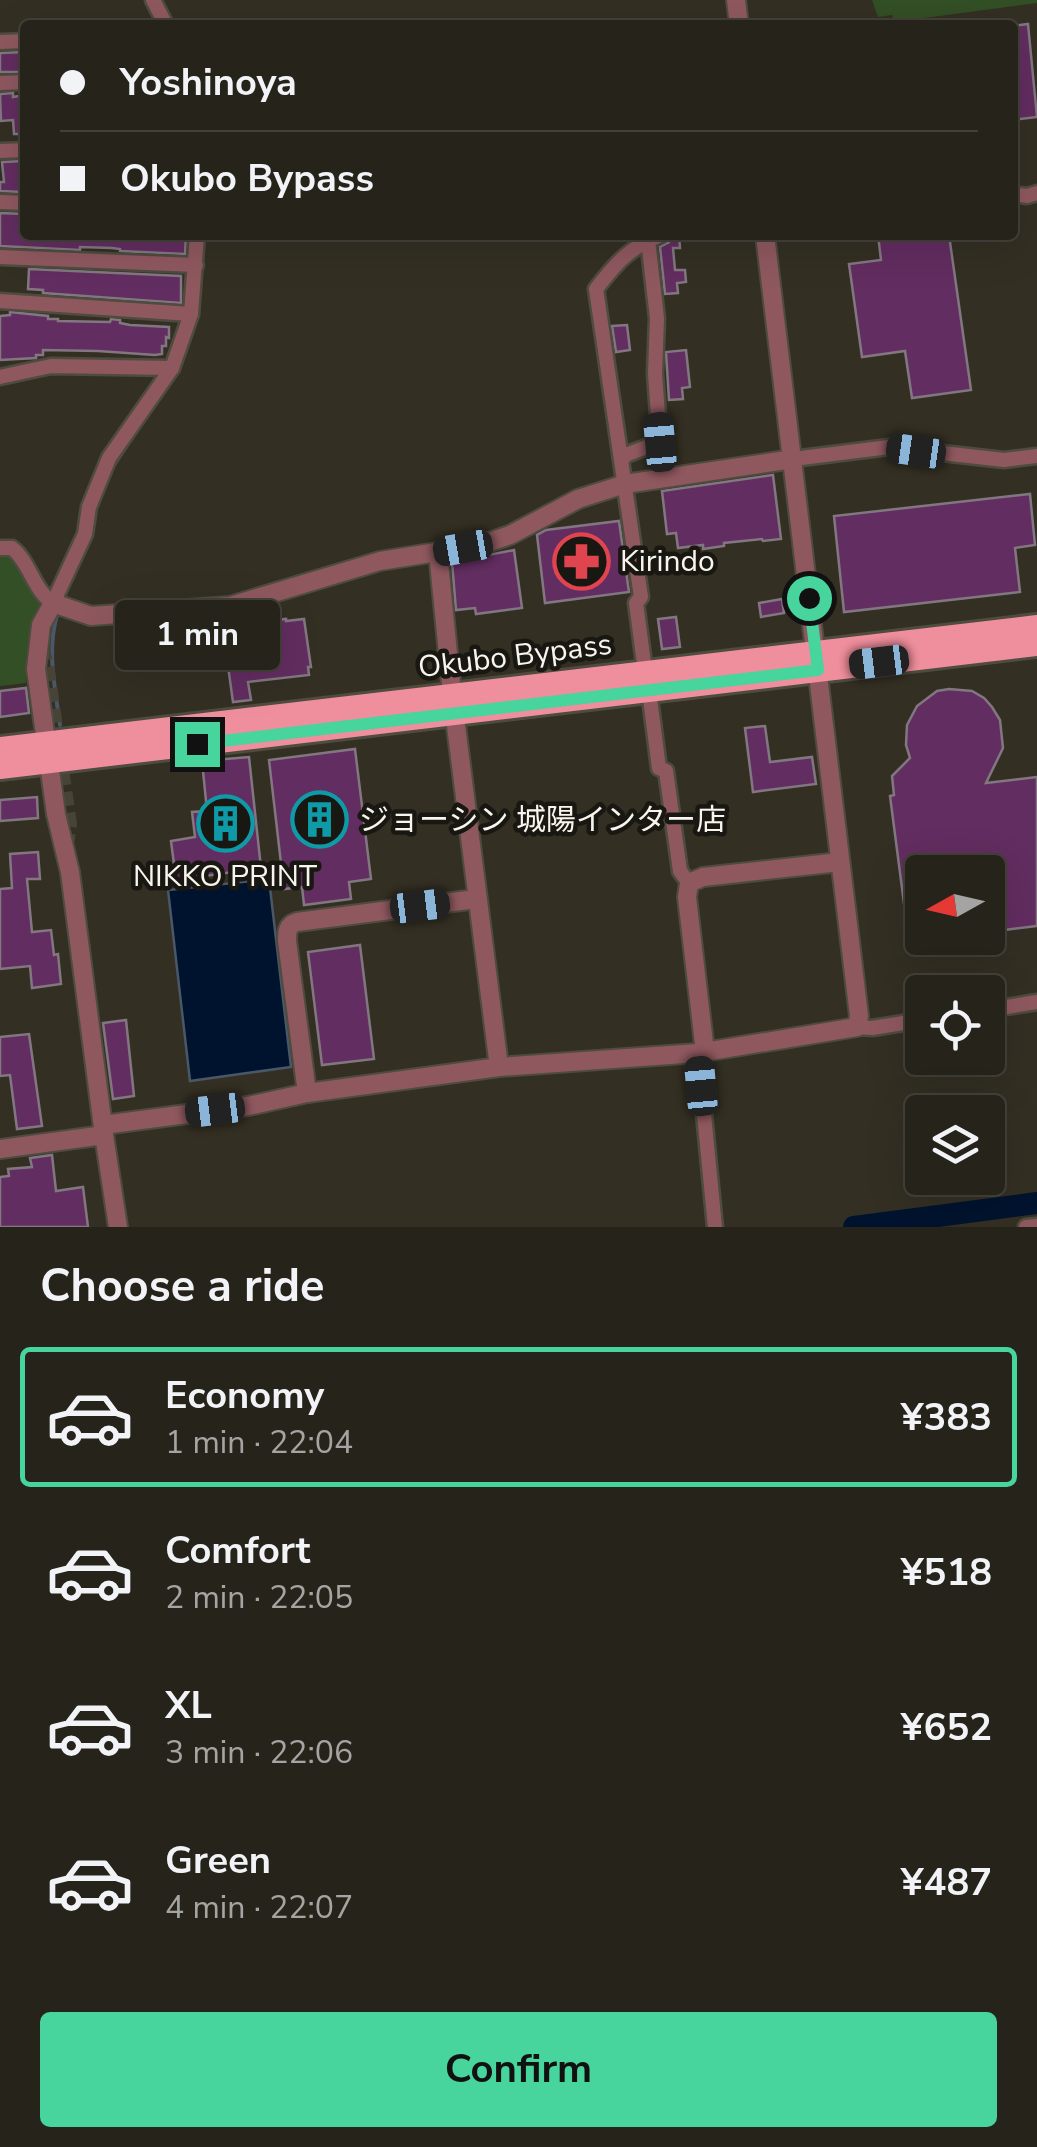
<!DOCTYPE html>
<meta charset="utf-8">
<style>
body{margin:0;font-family:"Nunito Sans","Noto Sans JP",sans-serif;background:#322f27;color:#f1f3f6;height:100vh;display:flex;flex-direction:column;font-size:38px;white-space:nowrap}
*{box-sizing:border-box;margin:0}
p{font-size:32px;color:#a4a4a2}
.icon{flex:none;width:55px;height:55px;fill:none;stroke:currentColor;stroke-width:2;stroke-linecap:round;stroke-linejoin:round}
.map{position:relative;height:1227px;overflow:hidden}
.side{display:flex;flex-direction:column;background:#26231a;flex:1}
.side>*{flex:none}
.hud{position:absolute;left:20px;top:20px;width:998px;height:220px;border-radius:10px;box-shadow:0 10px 40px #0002,0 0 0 2px #424039;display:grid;align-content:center;height:220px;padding:0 40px;background:#26231a}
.needle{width:65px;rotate:262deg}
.buttons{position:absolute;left:905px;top:855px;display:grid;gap:20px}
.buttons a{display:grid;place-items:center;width:100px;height:100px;border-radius:10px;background:#26231a;box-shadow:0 10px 40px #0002,0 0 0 2px #424039;font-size:50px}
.end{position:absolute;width:45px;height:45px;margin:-22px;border:12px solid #48d49d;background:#111;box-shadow:0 0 0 5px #111}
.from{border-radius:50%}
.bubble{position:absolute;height:70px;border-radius:10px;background:#26231a;box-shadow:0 10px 40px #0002,0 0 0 2px #424039;font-size:32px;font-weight:700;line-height:70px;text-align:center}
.car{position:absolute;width:30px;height:60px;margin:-30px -15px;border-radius:12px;box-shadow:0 0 8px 2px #0007;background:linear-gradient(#222 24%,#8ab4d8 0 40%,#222 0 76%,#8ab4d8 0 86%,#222 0)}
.hud b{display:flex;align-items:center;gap:35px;height:95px;font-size:38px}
.hud b+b{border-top:2px solid #424039}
.hud i{width:25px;height:25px;background:#f1f3f6}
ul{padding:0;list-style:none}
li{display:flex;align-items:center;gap:30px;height:140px;margin:0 20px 15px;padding:0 20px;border:5px solid transparent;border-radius:10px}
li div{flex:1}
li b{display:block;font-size:38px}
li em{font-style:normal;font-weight:700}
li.current{border-color:#48d49d}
li>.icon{width:90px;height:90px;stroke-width:1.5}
h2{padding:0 40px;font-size:45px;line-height:120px}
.button{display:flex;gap:20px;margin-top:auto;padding:20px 40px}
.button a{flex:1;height:115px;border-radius:10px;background:#48d49d;color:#111;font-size:40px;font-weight:700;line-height:115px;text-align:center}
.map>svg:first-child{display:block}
.green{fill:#334f25}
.water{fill:#00132e;stroke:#4a5767;stroke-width:2.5}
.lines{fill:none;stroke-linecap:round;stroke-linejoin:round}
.stream{stroke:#4a5767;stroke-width:4}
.river{stroke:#00132e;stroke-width:22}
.building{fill:#622d60;stroke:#827781;stroke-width:2.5}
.minor-tunnel{stroke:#474337;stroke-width:14;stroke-dasharray:14 7;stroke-linecap:butt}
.minor-casing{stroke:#4e4b3f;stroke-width:19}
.tertiary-casing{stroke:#4e4b3f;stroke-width:22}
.trunk-casing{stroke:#4e4b3f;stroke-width:28}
.minor{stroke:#8f585f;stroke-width:14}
.tertiary{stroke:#8f585f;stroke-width:18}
.trunk{stroke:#ef8e9c;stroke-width:22}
.route{stroke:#48d49d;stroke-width:12}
.labels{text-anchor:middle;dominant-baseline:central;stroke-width:9;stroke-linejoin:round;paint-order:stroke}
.poi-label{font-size:30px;fill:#f7f5ed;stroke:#191712;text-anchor:start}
.street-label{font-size:30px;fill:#f7f5ed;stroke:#191712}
</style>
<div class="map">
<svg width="1037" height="1227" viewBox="0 0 1037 1227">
<rect width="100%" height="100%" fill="#332f23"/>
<!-- green -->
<g class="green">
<path d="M872 0H1037V3L894 22 892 15 878 17Z"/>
<path d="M0 550 13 553 42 606C27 632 26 654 26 683L0 686Z"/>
</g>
<!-- water -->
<path class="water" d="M269 879 291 1067 190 1081 168 890Z"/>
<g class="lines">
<!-- stream -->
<g class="stream">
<path d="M198 310 204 235"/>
<path d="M110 471 152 408"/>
<path d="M65 593 87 546"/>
<path d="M58 612C46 649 55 687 60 725"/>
</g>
<!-- river -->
<path class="river" d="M854 1227 1037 1203"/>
</g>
<!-- building -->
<g class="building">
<path d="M1028 24 1037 117 1012 120V105L1016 104 1012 77V26Z"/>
<path d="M25 52V61H21L22 72H0V53Z"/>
<path d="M13 93V97L25 95 24 134H14L13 120 1 121 0 94Z"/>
<path d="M25 161 23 192 0 191V182H4L2 162Z"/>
<path d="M0 213 25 214V235H69L114 239V235H186L185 254 120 251V249L112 248 80 247V250L0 246Z"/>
<path d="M672 235H679L680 248H673L675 270H685L686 282 677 283 678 293 665 294 660 247 669 242Z"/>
<path d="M878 235H949L971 390 912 398 905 351 862 357 849 264 881 260Z"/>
<path d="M29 269 181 276V303L43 293V290L28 289Z"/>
<path d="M10 312 48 316V319H58V321L110 322 111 319 120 320V323L130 325 169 327V338L166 337V346H162V354L155 355 98 351 43 350V355H36V358L0 360V316L10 315Z"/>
<path d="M627 325 630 350 616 352 612 326Z"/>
<path d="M686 350 690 387 682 388 683 399 669 400 666 352Z"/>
<path d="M773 475 781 539 763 541 762 539 724 543V546L703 549V545L678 548 676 533 667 534 662 491Z"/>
<path d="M1030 494 1035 545 1015 548 1020 592 844 612 834 516Z"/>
<path d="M619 521 629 592 545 603 537 535 546 530Z"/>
<path d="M514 550 522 608 476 614 475 608 456 610 452 562Z"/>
<path d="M782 599 784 613 761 617 759 603Z"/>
<path d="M676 617 680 647 662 649 658 619Z"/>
<path d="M286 619V621L304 619 311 667H308L309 675 248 682 251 700 233 702 228 666 257 662 253 624 255 622Z"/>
<path d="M209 621 214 664 168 670 167 665 155 666 153 645 166 643 164 627Z"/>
<path d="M26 688 29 713 0 717V691Z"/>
<path d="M949 689 972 691 984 698 992 707 1000 720 1003 748 986 783 1037 777V926L988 932V872H922V940L909 942 890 796 894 795 892 776 910 758 906 745 907 725 917 706 937 691Z"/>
<path d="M765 726 770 762 812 757 816 784 753 792 745 728Z"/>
<path d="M355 749 371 879 349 882 351 899 304 905 302 887 284 889 269 760Z"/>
<path d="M249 757 261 868 176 880 171 841 195 837 192 812 207 811 202 761Z"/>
<path d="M37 797 38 818 0 821V800Z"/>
<path d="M38 852 40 879H27L32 932 51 930 54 955 58 954 61 984 32 988 30 966 0 969V889L12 888 10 854Z"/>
<path d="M360 945 374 1059 322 1065 308 952Z"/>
<path d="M126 1020 134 1096 113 1099 103 1023Z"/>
<path d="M29 1034 42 1126 17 1129 10 1075 0 1076V1037Z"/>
<path d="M52 1155 56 1191 83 1187 88 1227H0V1177L9 1176 8 1169 32 1167 30 1158Z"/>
</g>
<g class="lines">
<!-- minor-tunnel -->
<path class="minor-tunnel" d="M40 648 44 654 48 671 70 824 68 839 64 847"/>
<defs>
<g id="minor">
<path d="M153 0 166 25"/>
<path d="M0 42 25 41"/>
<path d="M0 83 25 82"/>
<path d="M0 151 25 150"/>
<path d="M1012 194 1027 196 1037 193"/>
<path d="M0 202 25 203"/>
<path d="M0 257 196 265"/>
<path d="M0 301 191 314"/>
<path d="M0 377 51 366 172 368"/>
<path d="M621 459 628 454 660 442 655 374 657 318 648 240"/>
<path d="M793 459 889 447 1004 460 1037 456"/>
<path d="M0 548H12C30 562 33 590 53 603L85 534 89 507 109 458 172 368 191 314 197 235"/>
<path d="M645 671 636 603 641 597 596 289C616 263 630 247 661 235"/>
<path d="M649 691 659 768 666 771 680 871 689 883"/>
<path d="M988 1010 1037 1002"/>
<path d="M857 1027 872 1028 922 1020"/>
<path d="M698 1053 715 1227"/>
<path d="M1026 1227 1037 1226"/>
</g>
<g id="tertiary">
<path d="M736 0 739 25"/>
<path d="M438 552 452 694 499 1067"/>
<path d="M705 1052 687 897 689 883 703 877 840 862"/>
<path d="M307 1093 287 941C287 932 287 925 297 922L476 899"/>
<path d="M103 1125 248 1106 307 1093 499 1067 698 1053 857 1027 859 1016 765 235"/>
<path d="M0 1149 104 1135"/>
<path d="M118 1227 104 1135 70 872 56 814 36 669 41 625 53 603 91 616 230 606 380 561 481 545 510 535 578 499 625 484 793 459"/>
</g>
<g id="trunk">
<path d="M0 748 1037 626"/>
<path d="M0 768 1037 645"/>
</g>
</defs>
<!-- minor casing -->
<use href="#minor" class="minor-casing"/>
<!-- tertiary casing -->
<use href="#tertiary" class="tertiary-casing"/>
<!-- trunk casing -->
<use href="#trunk" class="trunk-casing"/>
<!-- minor -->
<use href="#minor" class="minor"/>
<!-- tertiary -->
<use href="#tertiary" class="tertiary"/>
<!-- trunk -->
<use href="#trunk" class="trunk"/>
</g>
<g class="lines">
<!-- route -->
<path class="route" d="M197 744 818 670 809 598"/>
</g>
<!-- icons -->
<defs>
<symbol id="pharmacy-ring" viewBox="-11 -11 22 22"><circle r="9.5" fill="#191712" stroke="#e0444e" stroke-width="1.5"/><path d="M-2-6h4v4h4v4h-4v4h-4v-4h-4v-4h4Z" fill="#e0444e"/></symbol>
<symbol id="building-ring" viewBox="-11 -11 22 22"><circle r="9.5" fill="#191712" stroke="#0f9aa8" stroke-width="1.5"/><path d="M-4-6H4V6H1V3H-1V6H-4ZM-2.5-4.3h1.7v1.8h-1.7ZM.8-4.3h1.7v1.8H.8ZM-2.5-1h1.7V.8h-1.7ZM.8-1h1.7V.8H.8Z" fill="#0f9aa8"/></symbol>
</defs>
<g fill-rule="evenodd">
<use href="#pharmacy-ring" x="550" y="530" width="63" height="63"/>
<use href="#building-ring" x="288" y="788" width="63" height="63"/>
<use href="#building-ring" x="194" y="792" width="63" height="63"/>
</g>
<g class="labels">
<!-- poi labels -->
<g class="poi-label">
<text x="620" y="561">Kirindo</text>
<text x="359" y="820">ジョーシン 城陽インター店</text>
<text x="225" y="876" text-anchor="middle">NIKKO PRINT</text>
</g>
<!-- street labels -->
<g class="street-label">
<text transform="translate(515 656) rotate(-7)">Okubo Bypass</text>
</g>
</g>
</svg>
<div class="buttons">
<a><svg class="needle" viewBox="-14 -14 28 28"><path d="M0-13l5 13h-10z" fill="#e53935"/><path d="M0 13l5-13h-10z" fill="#a4a4a2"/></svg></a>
<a><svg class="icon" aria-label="locate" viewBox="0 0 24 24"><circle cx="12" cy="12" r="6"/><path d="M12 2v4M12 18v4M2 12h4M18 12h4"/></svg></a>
<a><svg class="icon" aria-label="layers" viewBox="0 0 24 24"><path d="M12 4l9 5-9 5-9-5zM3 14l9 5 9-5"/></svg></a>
</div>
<i class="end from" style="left:809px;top:598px"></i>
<i class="end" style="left:197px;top:744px"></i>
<div class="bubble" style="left:115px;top:600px;width:165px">1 min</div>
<i class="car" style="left:660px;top:442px;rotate:355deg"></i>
<i class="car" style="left:916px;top:451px;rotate:278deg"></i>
<i class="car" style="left:463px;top:548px;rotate:260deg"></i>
<i class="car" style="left:879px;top:662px;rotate:263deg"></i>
<i class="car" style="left:420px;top:906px;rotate:83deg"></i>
<i class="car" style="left:701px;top:1086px;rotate:355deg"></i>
<i class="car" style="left:215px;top:1110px;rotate:263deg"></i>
<div class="hud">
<b><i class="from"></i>Yoshinoya</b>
<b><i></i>Okubo Bypass</b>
</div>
</div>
<section class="side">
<h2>Choose a ride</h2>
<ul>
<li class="current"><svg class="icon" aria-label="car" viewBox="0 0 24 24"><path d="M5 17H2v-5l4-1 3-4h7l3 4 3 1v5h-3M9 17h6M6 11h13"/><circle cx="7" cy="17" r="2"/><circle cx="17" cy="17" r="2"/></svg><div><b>Economy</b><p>1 min · 22:04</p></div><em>¥383</em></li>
<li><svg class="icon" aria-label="car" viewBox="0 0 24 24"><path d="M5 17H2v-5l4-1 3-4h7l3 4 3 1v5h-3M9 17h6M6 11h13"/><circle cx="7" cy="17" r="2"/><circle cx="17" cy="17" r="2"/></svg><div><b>Comfort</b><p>2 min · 22:05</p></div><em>¥518</em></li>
<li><svg class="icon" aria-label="car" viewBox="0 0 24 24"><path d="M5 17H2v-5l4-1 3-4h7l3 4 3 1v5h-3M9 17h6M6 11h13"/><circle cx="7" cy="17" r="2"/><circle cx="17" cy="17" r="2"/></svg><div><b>XL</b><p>3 min · 22:06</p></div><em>¥652</em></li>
<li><svg class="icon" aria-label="car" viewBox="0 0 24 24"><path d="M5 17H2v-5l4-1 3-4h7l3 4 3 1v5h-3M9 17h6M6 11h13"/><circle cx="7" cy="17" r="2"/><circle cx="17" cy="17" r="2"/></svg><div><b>Green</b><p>4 min · 22:07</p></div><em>¥487</em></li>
</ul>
<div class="button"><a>Confirm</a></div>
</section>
